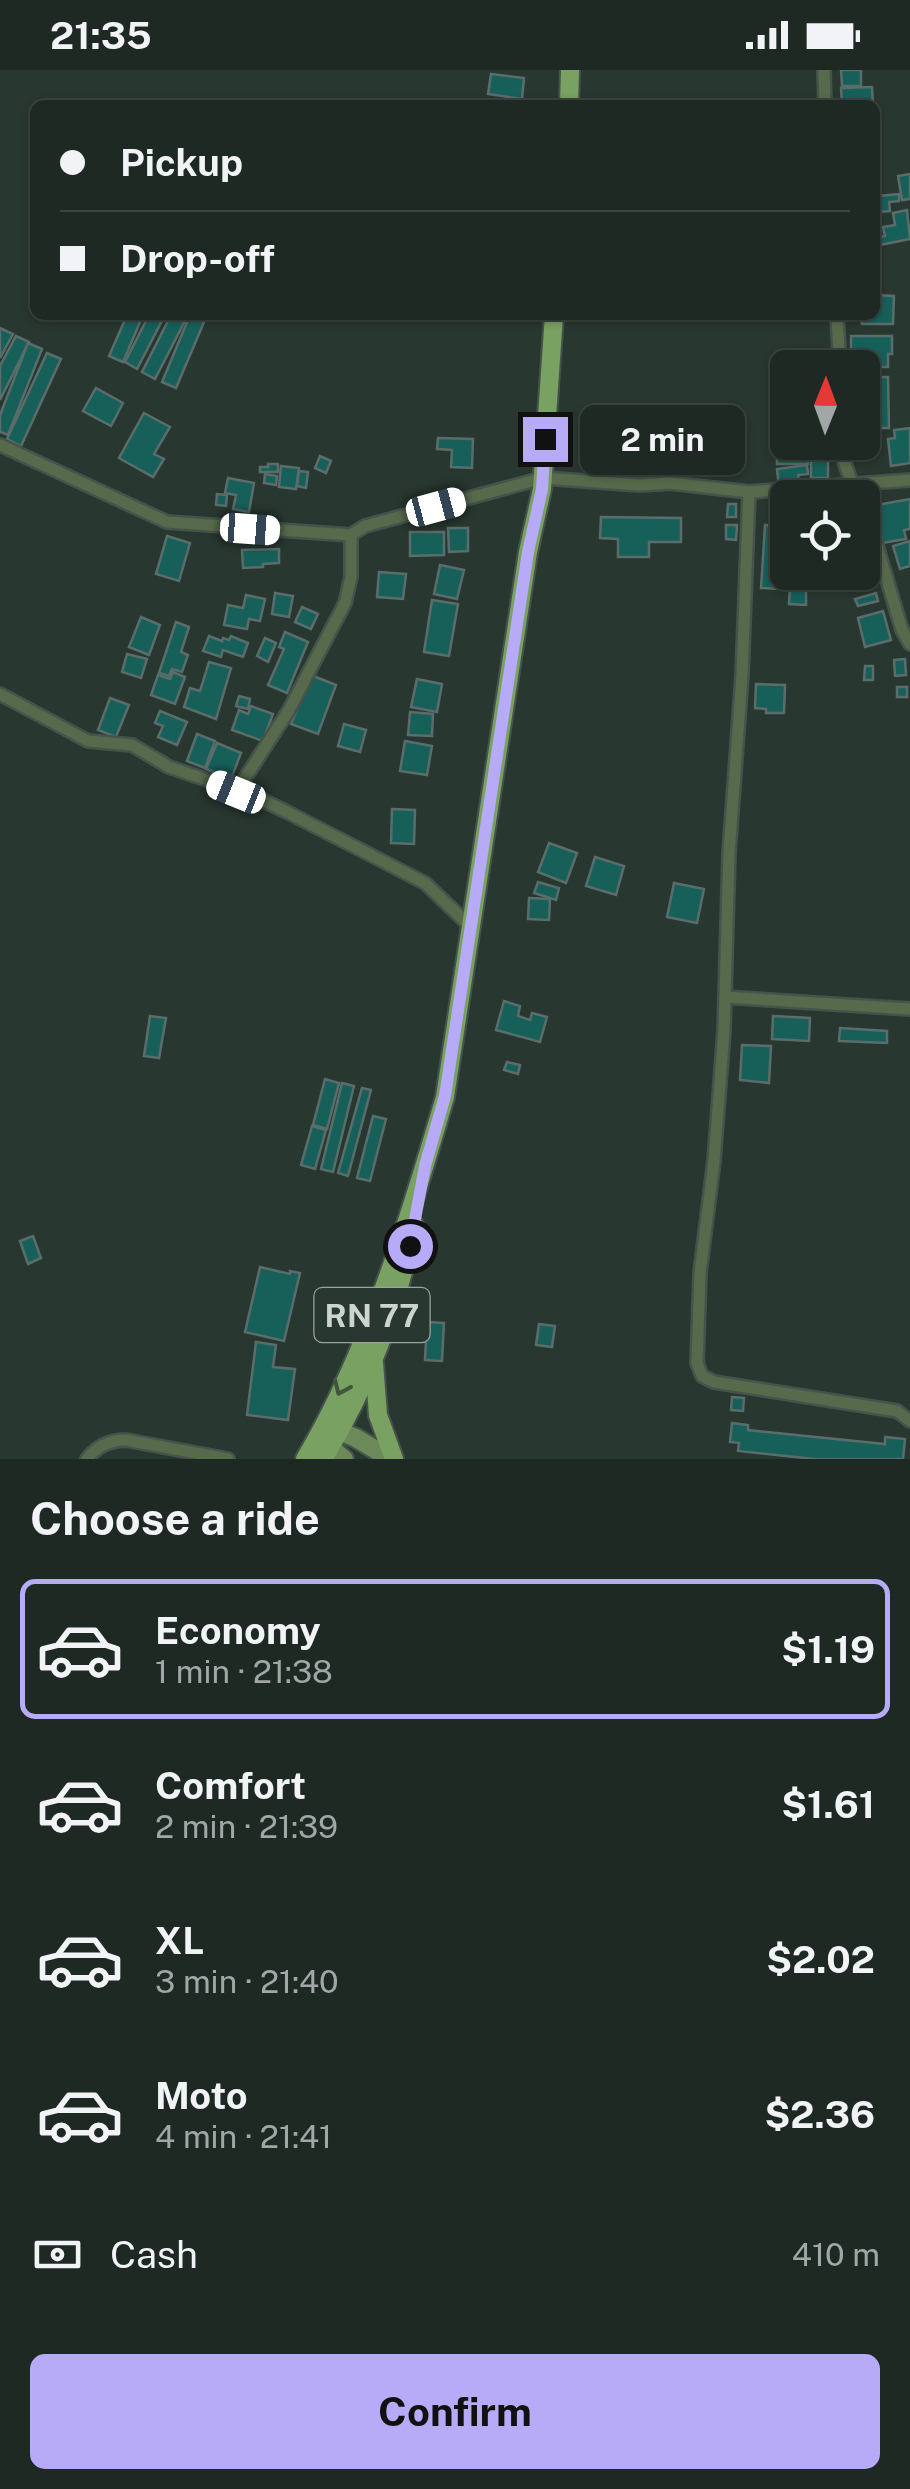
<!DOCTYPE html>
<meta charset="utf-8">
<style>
body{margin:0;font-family:"Public Sans",sans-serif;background:#2b3530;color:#f1f3f6;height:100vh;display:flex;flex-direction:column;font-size:38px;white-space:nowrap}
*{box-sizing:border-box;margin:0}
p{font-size:32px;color:#a1a6a6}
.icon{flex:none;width:55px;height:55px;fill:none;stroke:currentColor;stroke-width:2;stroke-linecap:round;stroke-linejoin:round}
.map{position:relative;height:1389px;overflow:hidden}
.sheet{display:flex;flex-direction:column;background:#1e2923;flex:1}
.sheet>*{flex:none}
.banner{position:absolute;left:30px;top:30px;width:850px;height:220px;border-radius:15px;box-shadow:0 2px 8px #0004,0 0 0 2px #3c4541;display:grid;align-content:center;height:220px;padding:0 30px;background:#1e2923}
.needle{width:65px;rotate:1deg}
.buttons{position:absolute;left:770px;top:280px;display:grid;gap:20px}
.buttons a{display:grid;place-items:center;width:110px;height:110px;border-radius:15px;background:#1e2923;box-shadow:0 2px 8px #0004,0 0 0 2px #3c4541;font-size:50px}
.end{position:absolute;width:45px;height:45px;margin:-22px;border:12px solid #b7abf7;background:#111;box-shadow:0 0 0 5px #111}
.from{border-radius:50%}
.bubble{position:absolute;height:70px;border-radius:15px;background:#1e2923;box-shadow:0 2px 8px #0004,0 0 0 2px #3c4541;font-size:32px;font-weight:700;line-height:70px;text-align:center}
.car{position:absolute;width:30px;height:60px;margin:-30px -15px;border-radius:12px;box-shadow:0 0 8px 2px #0007;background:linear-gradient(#fff 24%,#345 0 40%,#fff 0 76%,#345 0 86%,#fff 0)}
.banner b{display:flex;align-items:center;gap:35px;height:95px;font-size:38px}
.banner b+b{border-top:2px solid #3c4541}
.banner i{width:25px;height:25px;background:#f1f3f6}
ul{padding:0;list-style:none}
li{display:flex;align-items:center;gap:30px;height:140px;margin:0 20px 15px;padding:0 10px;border:5px solid transparent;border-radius:15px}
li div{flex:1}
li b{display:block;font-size:38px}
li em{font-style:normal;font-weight:700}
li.active{border-color:#b7abf7}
li>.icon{width:90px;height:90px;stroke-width:1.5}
h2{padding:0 30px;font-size:45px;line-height:120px}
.pay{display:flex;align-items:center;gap:25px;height:110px;padding:0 30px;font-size:38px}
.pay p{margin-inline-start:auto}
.primary-button{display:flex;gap:20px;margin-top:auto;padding:20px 30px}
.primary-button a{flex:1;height:115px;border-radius:15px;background:#b7abf7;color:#111;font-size:40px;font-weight:700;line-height:115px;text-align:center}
.status{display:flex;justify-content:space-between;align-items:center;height:70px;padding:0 50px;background:#1e2923;direction:ltr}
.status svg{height:28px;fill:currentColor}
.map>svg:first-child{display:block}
.building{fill:#17605a;stroke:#5a6d6b;stroke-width:2.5}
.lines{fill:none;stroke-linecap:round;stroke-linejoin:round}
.minor-casing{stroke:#46534c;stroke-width:16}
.secondary-casing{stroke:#46534c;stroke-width:22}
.primary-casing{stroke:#46534c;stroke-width:22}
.minor{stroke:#576b4c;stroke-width:11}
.secondary{stroke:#6b8959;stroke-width:18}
.primary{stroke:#79a162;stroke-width:18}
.oneway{stroke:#40573e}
.route{stroke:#b7abf7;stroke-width:12}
.labels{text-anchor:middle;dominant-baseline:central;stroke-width:8;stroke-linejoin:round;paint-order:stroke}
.shield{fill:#28372f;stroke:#9ba59f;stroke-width:2.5}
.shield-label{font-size:32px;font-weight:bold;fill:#ccd4cf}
</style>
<div class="status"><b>21:35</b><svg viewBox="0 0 49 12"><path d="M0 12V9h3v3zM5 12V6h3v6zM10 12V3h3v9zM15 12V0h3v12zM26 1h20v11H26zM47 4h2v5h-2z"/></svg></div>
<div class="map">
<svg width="910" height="1389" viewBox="0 0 910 1389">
<rect width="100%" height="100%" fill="#28372f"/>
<!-- building -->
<g class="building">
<path d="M841 0H861V16H842Z"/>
<path d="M491 4 524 8 522 29 488 24Z"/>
<path d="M872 17 873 35H842L841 18Z"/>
<path d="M910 104V129L902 130 898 106Z"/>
<path d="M899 124V131L889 132 890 141 879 142 878 126Z"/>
<path d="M907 140 910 169 880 175 878 167 885 166 883 157 895 155 893 143Z"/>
<path d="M875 225 894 226 893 254H862L861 245H875Z"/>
<path d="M127 245H143L123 292 109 286Z"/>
<path d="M149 245H165L137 299 125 292Z"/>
<path d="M171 245H188L155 309 142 302Z"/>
<path d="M190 245H207L176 318 162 312Z"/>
<path d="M0 258 13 264 0 288Z"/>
<path d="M16 266 29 272 0 330V296Z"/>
<path d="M851 266H892V284H888V297H868V301H862V298H851Z"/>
<path d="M28 273 42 279 8 365 0 362V345Z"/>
<path d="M47 283 61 289 21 376 7 369Z"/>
<path d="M863 307H888L889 358H863Z"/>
<path d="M96 318 123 333 111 356 83 341Z"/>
<path d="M144 343 170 357 154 384 164 389 153 407 119 388Z"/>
<path d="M776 356H788V372L808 375V394H777Z"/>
<path d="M910 358V393L891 396 888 369 895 368 894 360Z"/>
<path d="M438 368 473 369 472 398 451 397 452 380 437 379Z"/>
<path d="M850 372H859L860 390H850Z"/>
<rect x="811" y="373" width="17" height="35"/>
<path d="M320 386 331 391 326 403 315 398Z"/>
<path d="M268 394H278V402H260V397H268Z"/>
<path d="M807 395 808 404 798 405 799 415 779 417 777 399Z"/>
<path d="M281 396 299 398 296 419 279 417Z"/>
<path d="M299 401 308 402 306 418 297 416Z"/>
<path d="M265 404 277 406 276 415 264 413Z"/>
<path d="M228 408 254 413 249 442 233 439 236 425 225 423Z"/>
<path d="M217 424 227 425 226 436 216 435Z"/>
<path d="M910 429V459L904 460 906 469 882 473 877 435Z"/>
<path d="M728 434H736V447H727Z"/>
<rect x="779" y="438" width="9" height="14"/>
<path d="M601 447 681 448V472H649V487H618V469L600 468Z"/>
<path d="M726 455H737L736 470 726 469Z"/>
<path d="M765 455 783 456 780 519 761 518Z"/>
<path d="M448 458H468V481L449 482Z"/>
<path d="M410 462H444V485L410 486Z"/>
<path d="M167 466 190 473 179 511 156 504Z"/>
<path d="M910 471V496L900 499 893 476Z"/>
<path d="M279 479V493L263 494V497L243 498 242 480Z"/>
<path d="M874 491 879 511 855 517 851 502H862V493Z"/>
<path d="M440 495 464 500 457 529 434 524Z"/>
<path d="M379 502 406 504 403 529 377 527Z"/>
<path d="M790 515H806V535L789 534Z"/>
<path d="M275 523 293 526 289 547 272 544Z"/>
<path d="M876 523 878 531 858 536 855 529Z"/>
<path d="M246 525 265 529 260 551 249 549 247 559 224 555 228 535 243 538Z"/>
<path d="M432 530 458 534 449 586 424 582Z"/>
<path d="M302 537 318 544 311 559 295 552Z"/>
<path d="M883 541 891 570 865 577 858 548Z"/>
<path d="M141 547 160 555 149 585 129 577Z"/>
<path d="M176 552 189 557 181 582 188 585 182 602 172 599 169 606 159 603Z"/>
<path d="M285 562 308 572 287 623 268 615 284 579 279 577Z"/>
<path d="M209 566 222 571 223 568 229 570 231 566 248 573 243 587 223 580 221 587 203 581Z"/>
<path d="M265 568 276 573 268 592 257 586Z"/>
<path d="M127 584 147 589 141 608 122 602Z"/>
<path d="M905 589 906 605 895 606 894 590Z"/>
<path d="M209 592 231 598 216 649 184 637 190 618 200 621Z"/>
<path d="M865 596H873V610H864Z"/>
<path d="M173 602 185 607 175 634 151 625 158 605 170 609Z"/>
<path d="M311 605 336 615 318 664 291 654Z"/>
<path d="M417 609 442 614 437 642 411 637Z"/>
<path d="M756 614 785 615 784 643H766V639L755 638Z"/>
<rect x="897" y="617" width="10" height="10"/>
<path d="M239 626 250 629 248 639 236 636Z"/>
<path d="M110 628 129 635 116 667 98 660Z"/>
<path d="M251 636 273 644 263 671 232 660 239 640 248 644Z"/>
<path d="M160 641 187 652 177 675 158 667 163 656 155 653Z"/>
<path d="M410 642 433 644 432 666 408 665Z"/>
<path d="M344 654 366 660 360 682 338 676Z"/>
<path d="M197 664 215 671 205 698 187 691Z"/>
<path d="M405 671 432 676 427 705 400 701Z"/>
<path d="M217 673 241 683 231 709 206 699Z"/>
<path d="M392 739 415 740 414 774 391 773Z"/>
<path d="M549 773 577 783 566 813 538 802Z"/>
<path d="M595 787 624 796 616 825 586 816Z"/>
<path d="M538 812 559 818 556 830 534 823Z"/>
<path d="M674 813 704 819 697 853 667 847Z"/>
<path d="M529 828 550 829 549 850 528 849Z"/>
<path d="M504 931 520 936 518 946 530 950 532 943 547 947 540 972 496 960Z"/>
<path d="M150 946 166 948 159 988 144 986Z"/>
<path d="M773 946 810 948 809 971 772 969Z"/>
<path d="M840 958 887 961V973L839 971Z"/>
<path d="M742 975 771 976 769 1013 740 1010Z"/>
<path d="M507 992 520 995 518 1004 504 1000Z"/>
<path d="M325 1009 339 1013 327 1059 313 1055Z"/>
<path d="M342 1013 354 1016 333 1102 321 1099Z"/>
<path d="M362 1018 371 1020 348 1106 338 1103Z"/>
<path d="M373 1046 386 1049 370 1111 357 1108Z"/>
<path d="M312 1056 326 1060 315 1099 301 1095Z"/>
<path d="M33 1166 41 1188 28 1194 20 1171Z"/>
<path d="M260 1197 290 1204V1201L300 1203 284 1271 245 1262Z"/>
<path d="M427 1252 444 1253 442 1291 425 1290Z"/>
<path d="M539 1254 555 1256 552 1277 536 1275Z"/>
<path d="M256 1272 276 1275 273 1297 295 1299 288 1350 247 1345Z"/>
<path d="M732 1327 744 1328 743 1341 731 1340Z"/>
<path d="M732 1353 748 1355V1360L885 1374V1367L905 1369 903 1389H814L738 1381 739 1373 730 1372Z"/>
</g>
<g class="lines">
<defs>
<g id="minor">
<path d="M824 0 825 35"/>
<path d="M837 245 840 298"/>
<path d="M843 372 844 391 857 428"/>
<path d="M0 375 167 452 351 465 365 456 543 408 640 415 670 413 749 422 910 410"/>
<path d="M749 422 742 606 729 783 724 961 714 1091 700 1203 697 1293 702 1306 714 1312 897 1341 910 1351"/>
<path d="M862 438 872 459 902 560 910 574"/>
<path d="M0 624 88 671 132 675 169 697 254 726 287 742 425 813 471 857"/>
<path d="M236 722 289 640 345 533 351 507V465"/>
<path d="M725 927 910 939"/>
<path d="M87 1389C97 1376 110 1370 126 1370L228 1389"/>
</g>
<g id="secondary">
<path d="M329 1357 356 1368 391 1389"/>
<path d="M318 1367 344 1389"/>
</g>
<g id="primary">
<path d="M569 35 570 0"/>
<path d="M374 1293 378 1345 394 1389"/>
<path d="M305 1389C369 1281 410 1147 445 1027L528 482 542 419 554 245"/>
<path d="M323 1389C367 1318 398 1236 414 1155"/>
</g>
</defs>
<!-- minor casing -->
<use href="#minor" class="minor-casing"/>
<!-- secondary casing -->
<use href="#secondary" class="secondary-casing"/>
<!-- primary casing -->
<use href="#primary" class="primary-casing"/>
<!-- minor -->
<use href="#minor" class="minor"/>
<!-- secondary -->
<use href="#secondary" class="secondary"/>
<!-- primary -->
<use href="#primary" class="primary"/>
</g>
<!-- one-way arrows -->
<defs><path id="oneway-chevron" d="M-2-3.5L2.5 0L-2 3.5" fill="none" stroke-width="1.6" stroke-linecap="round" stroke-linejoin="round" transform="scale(2.5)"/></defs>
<use class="oneway" href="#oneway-chevron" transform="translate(341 1318) rotate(114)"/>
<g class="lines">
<!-- route -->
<path class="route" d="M410 1176 425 1096 445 1026 528 482 542 419 545 369"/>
</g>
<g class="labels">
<!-- shield labels -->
<rect class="shield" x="314.5" y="1218" width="115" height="54" rx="8"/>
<g class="shield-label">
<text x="372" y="1245">RN 77</text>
</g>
</g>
</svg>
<div class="buttons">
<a><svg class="needle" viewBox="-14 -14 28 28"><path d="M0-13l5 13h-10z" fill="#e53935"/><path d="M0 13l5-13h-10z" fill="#a1a6a6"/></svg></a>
<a><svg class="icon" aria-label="locate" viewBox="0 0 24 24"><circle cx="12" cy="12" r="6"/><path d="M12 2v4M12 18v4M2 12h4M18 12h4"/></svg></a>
</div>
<i class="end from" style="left:410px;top:1176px"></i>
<i class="end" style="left:545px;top:369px"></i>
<div class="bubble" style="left:580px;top:335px;width:165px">2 min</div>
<i class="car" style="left:436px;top:437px;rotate:75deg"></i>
<i class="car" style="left:250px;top:459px;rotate:94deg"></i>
<i class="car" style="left:236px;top:722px;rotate:292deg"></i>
<div class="banner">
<b><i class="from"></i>Pickup</b>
<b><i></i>Drop-off</b>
</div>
</div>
<section class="sheet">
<h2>Choose a ride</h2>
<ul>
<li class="active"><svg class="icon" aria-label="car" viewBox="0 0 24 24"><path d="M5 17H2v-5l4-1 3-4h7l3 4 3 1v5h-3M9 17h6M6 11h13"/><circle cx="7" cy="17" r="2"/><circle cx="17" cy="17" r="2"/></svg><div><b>Economy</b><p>1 min · 21:38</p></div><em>$1.19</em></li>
<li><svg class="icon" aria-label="car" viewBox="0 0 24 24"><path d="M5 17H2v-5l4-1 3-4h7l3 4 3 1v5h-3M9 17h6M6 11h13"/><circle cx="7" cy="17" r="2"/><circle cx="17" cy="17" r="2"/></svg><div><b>Comfort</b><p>2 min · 21:39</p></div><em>$1.61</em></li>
<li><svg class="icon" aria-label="car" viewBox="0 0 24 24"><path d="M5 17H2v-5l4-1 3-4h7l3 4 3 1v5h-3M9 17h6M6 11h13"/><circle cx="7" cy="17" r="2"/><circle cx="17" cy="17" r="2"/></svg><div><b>XL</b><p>3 min · 21:40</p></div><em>$2.02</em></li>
<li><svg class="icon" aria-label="car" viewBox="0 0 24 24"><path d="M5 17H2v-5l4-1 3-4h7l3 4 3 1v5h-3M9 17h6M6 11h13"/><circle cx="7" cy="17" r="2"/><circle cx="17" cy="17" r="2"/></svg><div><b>Moto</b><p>4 min · 21:41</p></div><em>$2.36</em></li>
</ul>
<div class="pay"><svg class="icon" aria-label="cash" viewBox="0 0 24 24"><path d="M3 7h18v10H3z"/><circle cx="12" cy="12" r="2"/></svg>Cash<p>410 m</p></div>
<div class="primary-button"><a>Confirm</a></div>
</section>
